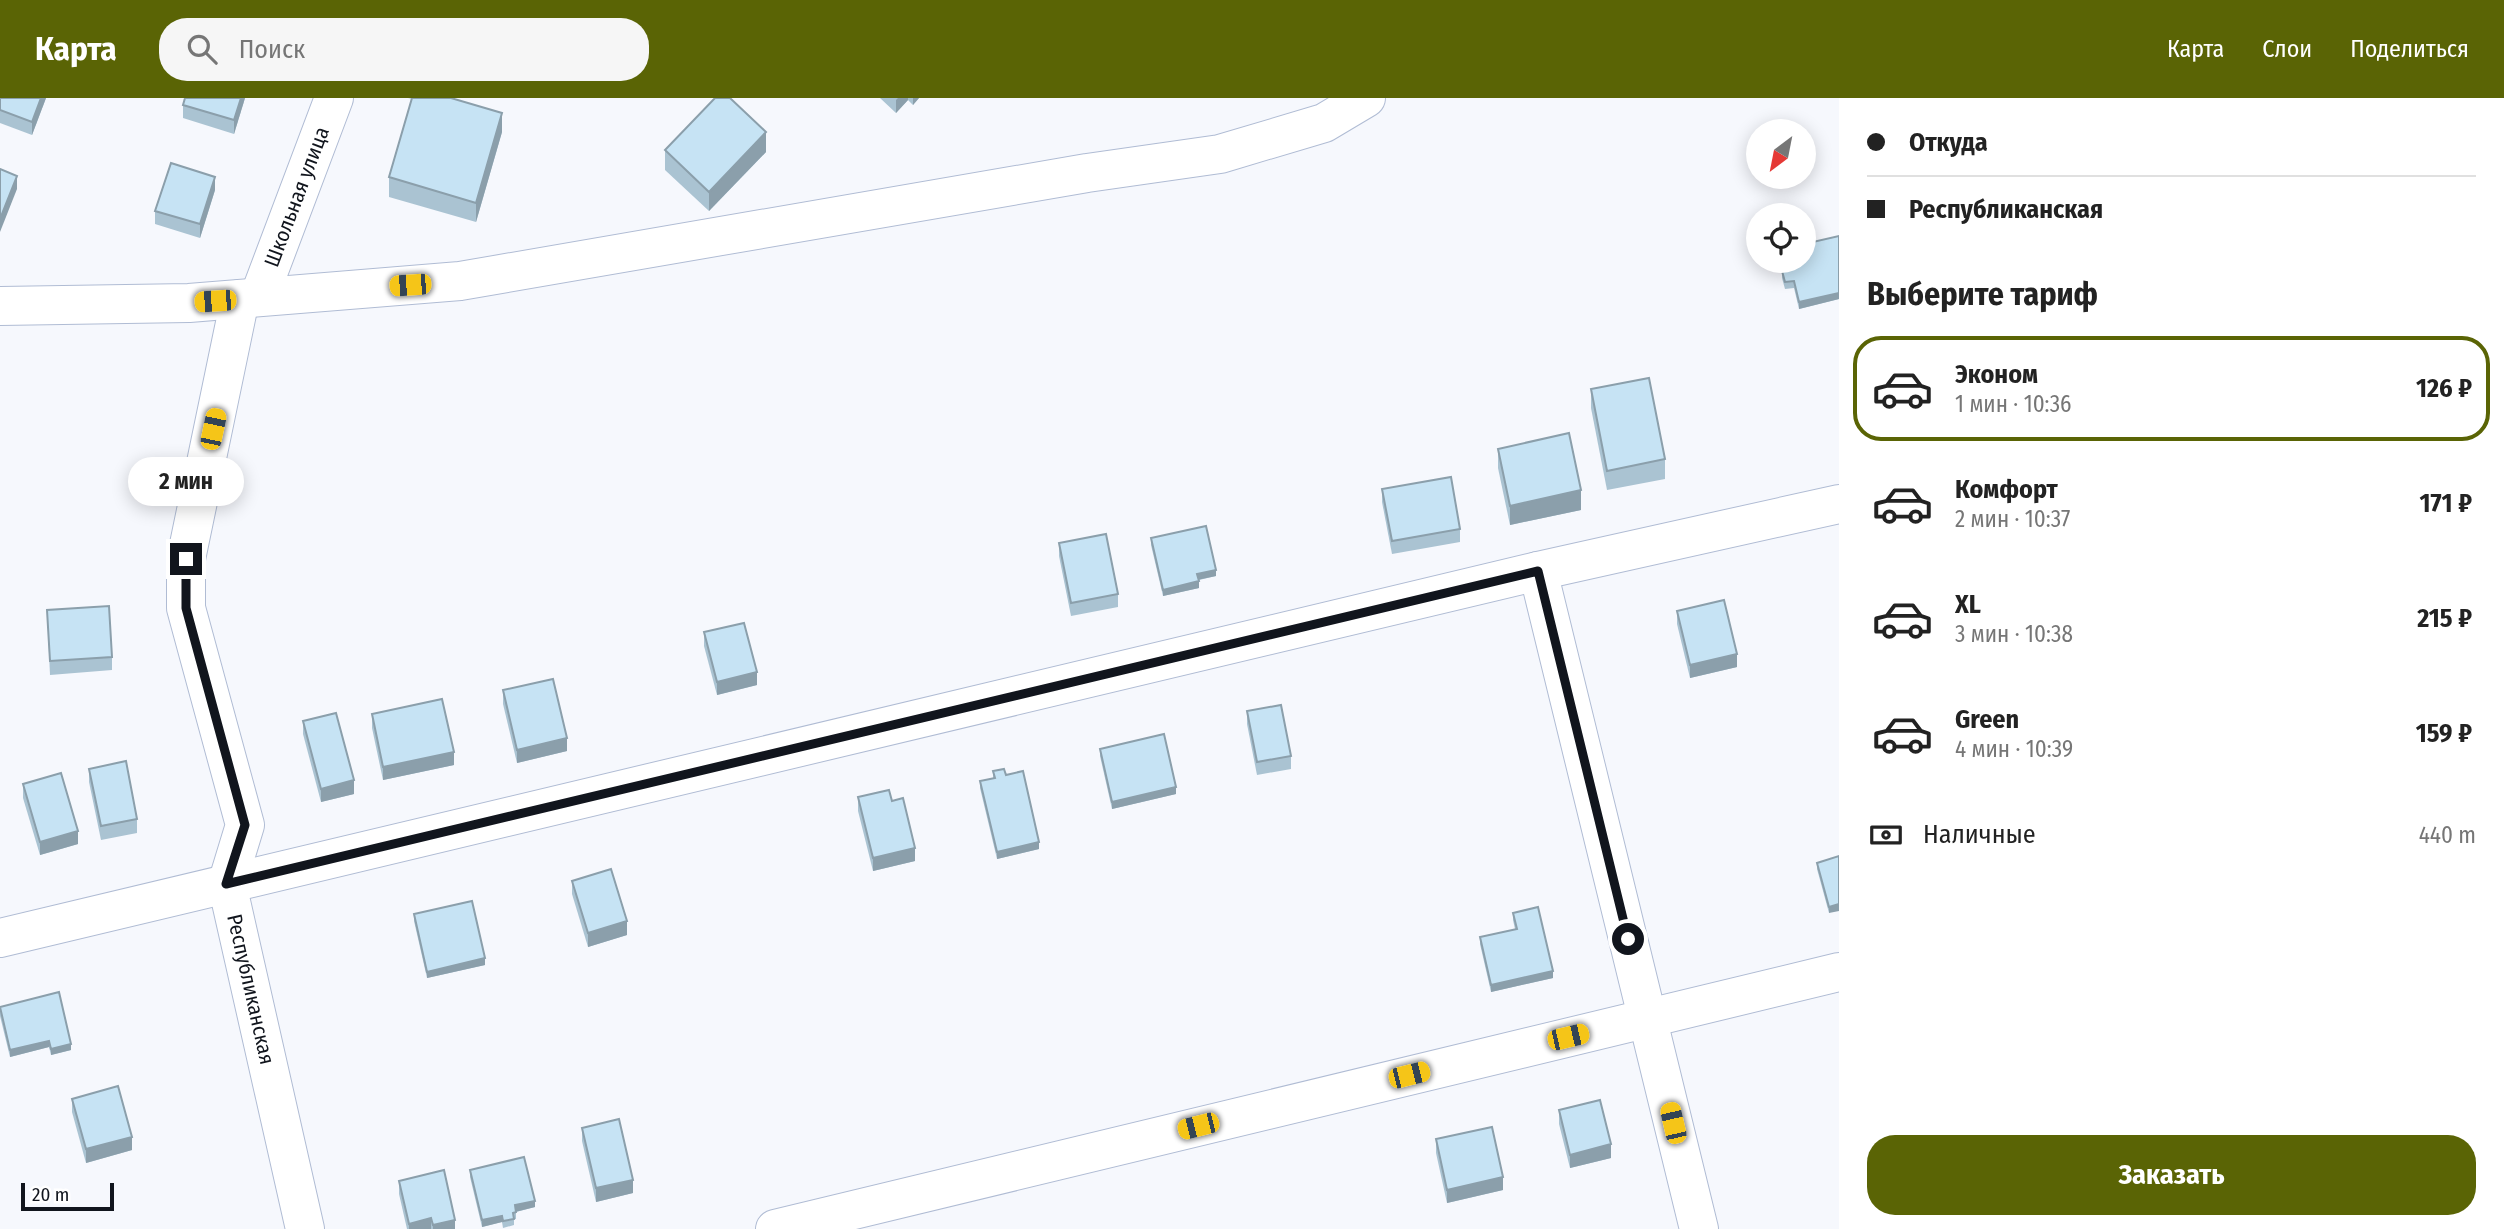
<!DOCTYPE html>
<html lang="ru">
<meta charset="utf-8">
<style>
body{margin:0;font-family:"Fira Sans Condensed",sans-serif;background:#f6f6f6;color:#222;height:100vh;display:flex;flex-direction:column;font-size:26px;white-space:nowrap}
*{box-sizing:border-box;margin:0}
p{font-size:23px;color:#767676}
.icon{flex:none;width:38px;height:38px;fill:none;stroke:currentColor;stroke-width:2;stroke-linecap:round;stroke-linejoin:round}
.map{position:relative;flex:1;overflow:hidden}
.sheet{display:flex;flex-direction:column;background:#fff;width:665px}
.sheet>*{flex:none}
.banner{display:grid;align-content:center;height:154px;padding:0 28px;background:#fff}
.needle{width:46px;rotate:212deg}
.tools{position:absolute;left:1746px;top:21px;display:grid;gap:14px}
.tools a{display:grid;place-items:center;width:70px;height:70px;border-radius:50%;background:#fff;box-shadow:0 4px 18px #0003;font-size:35px}
.scale{position:absolute;left:21px;bottom:18px;width:93px;box-sizing:border-box;padding-left:7px;border:4px solid #11151d;border-top:0;font-size:19px;line-height:24px;white-space:nowrap;color:#11151d;-webkit-text-stroke:5px #fff;paint-order:stroke}
.end{position:absolute;width:32px;height:32px;margin:-16px;border:9px solid #11151d;background:#fff;box-shadow:0 0 0 4px #fff}
.from{border-radius:50%}
.bubble{position:absolute;height:49px;border-radius:24px;background:#fff;box-shadow:0 4px 18px #0003;font-size:23px;font-weight:700;line-height:49px;text-align:center}
.car{position:absolute;width:21px;height:42px;margin:-21px -10px;border-radius:9px;box-shadow:0 0 5px 2px #0007;background:linear-gradient(#f5c518 24%,#345 0 40%,#f5c518 0 76%,#345 0 86%,#f5c518 0)}
.banner b{display:flex;align-items:center;gap:24px;height:66px;font-size:26px}
.banner b+b{border-top:2px solid #e0e0e0}
.banner i{width:18px;height:18px;background:#222}
ul{padding:0;list-style:none}
li{display:flex;align-items:center;gap:21px;height:105px;margin:0 14px 10px;padding:0 14px;border:4px solid transparent;border-radius:28px}
li div{flex:1}
li b{display:block;font-size:26px}
li em{font-style:normal;font-weight:700}
li.selected{border-color:#5a6405}
li>.icon{width:63px;height:63px;stroke-width:1.5}
h2{padding:0 28px;font-size:32px;line-height:84px}
.pay{display:flex;align-items:center;gap:18px;height:77px;padding:0 28px;font-size:26px}
.pay p{margin-inline-start:auto}
.button{display:flex;gap:14px;margin-top:auto;padding:14px 28px}
.button a{flex:1;height:80px;border-radius:28px;background:#5a6405;color:#fff;font-size:28px;font-weight:700;line-height:80px;text-align:center}
header{display:flex;align-items:center;gap:42px;box-sizing:border-box;height:98px;padding:0 35px;background:#5a6405;color:#fff}
header strong{font-size:33px}
nav{display:flex;gap:38px;margin-inline-start:auto;font-size:24px}
.search{width:490px;height:63px;background:#f6f6f6;display:flex;align-items:center;gap:18px;box-sizing:border-box;padding:0 24px;border-radius:28px;color:#767676;font-size:26px}
main{display:flex;flex:1;min-height:0}
.map>svg:first-child{display:block}
.lines{fill:none;stroke-linecap:round;stroke-linejoin:round}
.minor-casing{stroke:#b0bcd4;stroke-width:40}
.minor{stroke:#fff;stroke-width:38}
.wall{fill:#aac3d2}
.shaded-wall{fill:#8b9fab}
.building{fill:#c6e3f4;stroke:#8b9fab;stroke-width:2}
.route{stroke:#11151d;stroke-width:9}
.labels{text-anchor:middle;dominant-baseline:central;stroke-width:5;stroke-linejoin:round;paint-order:stroke}
.street-label{font-size:21px;fill:#11151d;stroke:#fff}
</style>
<header>
<strong>Карта</strong>
<div class="search"><svg class="icon" aria-label="search" viewBox="0 0 24 24"><circle cx="10" cy="10" r="6"/><path d="M15 15l6 6"/></svg>Поиск</div>
<nav><a>Карта</a><a>Слои</a><a>Поделиться</a></nav>
</header>
<main>
<div class="map">
<svg width="1839" height="1131" viewBox="0 0 1839 1131">
<rect width="100%" height="100%" fill="#f6f8fd"/>
<g class="lines">
<defs>
<g id="minor">
<path id="s1" d="M259 199 334 0"/>
<path id="s2" d="M240 201 186 461V510L245 727 227 786 305 1131"/>
<path d="M0 208 189 205 460 183 1087 75 1220 56 1324 25 1366 0"/>
<path d="M1538 473 1699 1131"/>
<path d="M0 840 1538 473 1839 406"/>
<path d="M775 1131 1839 874"/>
</g>
</defs>
<!-- minor casing -->
<use href="#minor" class="minor-casing"/>
<!-- minor -->
<use href="#minor" class="minor"/>
</g>
<!-- wall -->
<g class="wall">
<path d="M0 0H46L32 37 0 25Z"/>
<path d="M245 0 234 36 183 20V7Z"/>
<path d="M408 0H451L502 34 476 124 389 99V79L412 1Z"/>
<path d="M880 0H919L913 7 908 2 896 15Z"/>
<path d="M665 52 766 54 709 113 665 72Z"/>
<path d="M215 92 200 140 155 126V113Z"/>
<path d="M1839 138V201L1799 211 1794 190 1785 191 1782 180V173L1790 171 1788 163H1804Z"/>
<path d="M1591 291 1665 361V381L1607 392 1591 310Z"/>
<path d="M1498 351 1581 412 1510 427 1498 370Z"/>
<path d="M1382 391 1460 431V444L1392 456 1382 404Z"/>
<path d="M1151 440 1216 478 1199 482V490L1163 498 1151 447Z"/>
<path d="M1059 445 1118 496V509L1071 518 1059 458Z"/>
<path d="M47 512 112 559V572L50 577Z"/>
<path d="M1677 513 1737 569 1690 580 1677 526Z"/>
<path d="M704 534 757 587 717 597 704 548Z"/>
<path d="M503 592 567 653 517 665 503 606Z"/>
<path d="M1247 613 1291 658V671L1257 677 1247 626Z"/>
<path d="M372 616 454 667 383 682 372 630Z"/>
<path d="M303 623 354 696 321 704 303 636Z"/>
<path d="M1100 651 1176 696 1112 711 1100 658Z"/>
<path d="M89 671 137 721V735L101 742 89 684Z"/>
<path d="M993 673 1006 677 1039 751 997 761 980 690V683L993 680Z"/>
<path d="M23 686 78 746 40 757 23 700Z"/>
<path d="M858 699 892 703 915 763 873 773 858 713Z"/>
<path d="M1839 758 1829 815 1817 771V765Z"/>
<path d="M572 783 627 837 588 849 572 796Z"/>
<path d="M1513 815 1553 880 1491 894 1480 846V839L1515 831 1513 822Z"/>
<path d="M414 816 485 867 427 880 414 823Z"/>
<path d="M0 909 71 952 51 957 49 949 10 959 0 918Z"/>
<path d="M72 1001 132 1052 86 1065 72 1014Z"/>
<path d="M1559 1012 1611 1060 1570 1070 1559 1026Z"/>
<path d="M582 1030 633 1095 596 1104 582 1043Z"/>
<path d="M1436 1041 1503 1092 1447 1105 1436 1055Z"/>
<path d="M470 1072 535 1109 516 1114V1121H514V1127L503 1130 502 1124 482 1129 470 1079Z"/>
<path d="M399 1083 455 1131H407L399 1096Z"/>
</g>
<!-- shaded-wall -->
<g class="shaded-wall">
<path d="M41 0H46L32 37V24Z"/>
<path d="M241 0H245L234 36V22Z"/>
<path d="M898 0H908V2L896 15V2Z"/>
<path d="M913 0H919L913 7Z"/>
<path d="M502 15V34L476 124V105Z"/>
<path d="M766 34V54L709 113V94Z"/>
<path d="M17 78V91L0 134V121Z"/>
<path d="M215 79V92L200 140V126Z"/>
<path d="M1839 195V201L1799 211V204Z"/>
<path d="M1581 392V412L1510 427V408Z"/>
<path d="M1216 472V478L1197 482V476Z"/>
<path d="M1199 483V490L1163 498V492Z"/>
<path d="M1737 556V569L1690 580V567Z"/>
<path d="M757 574V587L717 597V584Z"/>
<path d="M567 640V653L517 665V652Z"/>
<path d="M454 654V667L383 682V669Z"/>
<path d="M354 682V696L321 704V691Z"/>
<path d="M1176 689V696L1112 711V704Z"/>
<path d="M78 733V746L40 757V744Z"/>
<path d="M1039 744V751L997 761V754Z"/>
<path d="M915 750V763L873 773V760Z"/>
<path d="M1839 806V813L1829 815V809Z"/>
<path d="M627 823V837L588 849V835Z"/>
<path d="M485 860V867L427 880V874Z"/>
<path d="M1553 873V880L1491 894V887Z"/>
<path d="M49 943V949L10 959V952Z"/>
<path d="M71 946V952L51 957V951Z"/>
<path d="M132 1039V1052L86 1065V1051Z"/>
<path d="M1611 1046V1060L1570 1070V1057Z"/>
<path d="M1503 1079V1092L1447 1105V1092Z"/>
<path d="M633 1082V1095L596 1104V1090Z"/>
<path d="M535 1103V1109L515 1114V1107Z"/>
<path d="M502 1118V1124L482 1129V1122Z"/>
<path d="M431 1120V1131H409V1126Z"/>
<path d="M455 1122V1131H433V1127Z"/>
</g>
<!-- building -->
<g class="building">
<path d="M0 0H41L32 24 0 12Z"/>
<path d="M185 0H241L234 22 183 7Z"/>
<path d="M412 0H451L502 15 476 105 389 79Z"/>
<path d="M715 0H730L766 34 709 94 665 52Z"/>
<path d="M171 65 215 79 200 126 155 113Z"/>
<path d="M0 71 17 78 0 121Z"/>
<path d="M1839 138V195L1799 204 1794 183 1785 184 1782 173 1791 171 1789 163H1804V146Z"/>
<path d="M1649 280 1665 361 1607 373 1591 291Z"/>
<path d="M1569 335 1581 392 1510 408 1498 351Z"/>
<path d="M1451 379 1460 431 1392 443 1382 391Z"/>
<path d="M1206 428 1216 472 1197 476 1199 483 1163 492 1151 440Z"/>
<path d="M1106 436 1118 496 1071 505 1059 445Z"/>
<path d="M1724 502 1737 556 1690 567 1677 513Z"/>
<path d="M109 508 112 559 50 563 47 512Z"/>
<path d="M744 525 757 574 717 584 704 534Z"/>
<path d="M553 581 567 640 517 652 503 592Z"/>
<path d="M442 601 454 654 383 669 372 616Z"/>
<path d="M1281 607 1291 658 1257 664 1247 613Z"/>
<path d="M336 615 354 682 321 691 303 623Z"/>
<path d="M1164 636 1176 689 1112 704 1100 651Z"/>
<path d="M126 663 137 721 101 728 89 671Z"/>
<path d="M1004 671 1006 677 1023 673 1039 744 997 754 980 683 995 680 993 673Z"/>
<path d="M61 675 78 733 40 744 23 686Z"/>
<path d="M889 692 892 703 903 700 915 750 873 760 858 699Z"/>
<path d="M1839 758V806L1829 809 1817 765Z"/>
<path d="M611 771 627 823 588 835 572 783Z"/>
<path d="M472 803 485 860 427 874 414 816Z"/>
<path d="M1538 809 1553 873 1491 887 1480 839 1517 831 1513 815Z"/>
<path d="M59 894 71 946 51 951 49 943 10 952 0 909Z"/>
<path d="M118 988 132 1039 86 1051 72 1001Z"/>
<path d="M1600 1002 1611 1046 1570 1057 1559 1012Z"/>
<path d="M619 1021 633 1082 596 1090 582 1030Z"/>
<path d="M1492 1029 1503 1079 1447 1092 1436 1041Z"/>
<path d="M524 1059 535 1103 515 1107 516 1114 513 1115 514 1121 503 1123 502 1118 482 1122 470 1072Z"/>
<path d="M444 1072 455 1122 433 1127 431 1120 409 1126 399 1083Z"/>
</g>
<g class="lines">
<!-- route -->
<path class="route" d="M186 461V510L245 727 226 786 1538 473 1628 841"/>
</g>
<g class="labels">
<!-- street labels -->
<g class="street-label">
<text stroke="none"><textPath href="#s1" startOffset="107">Школьная улица</textPath></text>
<text stroke="none"><textPath href="#s2" startOffset="709">Республиканская</textPath></text>
</g>
</g>
</svg>
<div class="tools">
<a><svg class="needle" viewBox="-14 -14 28 28"><path d="M0-13l5 13h-10z" fill="#e53935"/><path d="M0 13l5-13h-10z" fill="#767676"/></svg></a>
<a><svg class="icon" aria-label="locate" viewBox="0 0 24 24"><circle cx="12" cy="12" r="6"/><path d="M12 2v4M12 18v4M2 12h4M18 12h4"/></svg></a>
</div>
<div class="scale">20 m</div>
<i class="end from" style="left:1628px;top:841px"></i>
<i class="end" style="left:186px;top:461px"></i>
<div class="bubble" style="left:128px;top:359px;width:116px">2 мин</div>
<i class="car" style="left:410px;top:187px;rotate:266deg"></i>
<i class="car" style="left:215px;top:203px;rotate:266deg"></i>
<i class="car" style="left:213px;top:331px;rotate:12deg"></i>
<i class="car" style="left:1568px;top:939px;rotate:77deg"></i>
<i class="car" style="left:1409px;top:977px;rotate:76deg"></i>
<i class="car" style="left:1673px;top:1025px;rotate:347deg"></i>
<i class="car" style="left:1198px;top:1028px;rotate:256deg"></i>
</div>
<section class="sheet">
<div class="banner">
<b><i class="from"></i>Откуда</b>
<b><i></i>Республиканская</b>
</div>
<h2>Выберите тариф</h2>
<ul>
<li class="selected"><svg class="icon" aria-label="car" viewBox="0 0 24 24"><path d="M5 17H2v-5l4-1 3-4h7l3 4 3 1v5h-3M9 17h6M6 11h13"/><circle cx="7" cy="17" r="2"/><circle cx="17" cy="17" r="2"/></svg><div><b>Эконом</b><p>1 мин · 10:36</p></div><em>126 ₽</em></li>
<li><svg class="icon" aria-label="car" viewBox="0 0 24 24"><path d="M5 17H2v-5l4-1 3-4h7l3 4 3 1v5h-3M9 17h6M6 11h13"/><circle cx="7" cy="17" r="2"/><circle cx="17" cy="17" r="2"/></svg><div><b>Комфорт</b><p>2 мин · 10:37</p></div><em>171 ₽</em></li>
<li><svg class="icon" aria-label="car" viewBox="0 0 24 24"><path d="M5 17H2v-5l4-1 3-4h7l3 4 3 1v5h-3M9 17h6M6 11h13"/><circle cx="7" cy="17" r="2"/><circle cx="17" cy="17" r="2"/></svg><div><b>XL</b><p>3 мин · 10:38</p></div><em>215 ₽</em></li>
<li><svg class="icon" aria-label="car" viewBox="0 0 24 24"><path d="M5 17H2v-5l4-1 3-4h7l3 4 3 1v5h-3M9 17h6M6 11h13"/><circle cx="7" cy="17" r="2"/><circle cx="17" cy="17" r="2"/></svg><div><b>Green</b><p>4 мин · 10:39</p></div><em>159 ₽</em></li>
</ul>
<div class="pay"><svg class="icon" aria-label="cash" viewBox="0 0 24 24"><path d="M3 7h18v10H3z"/><circle cx="12" cy="12" r="2"/></svg>Наличные<p>440 m</p></div>
<div class="button"><a>Заказать</a></div>
</section>
</main>
